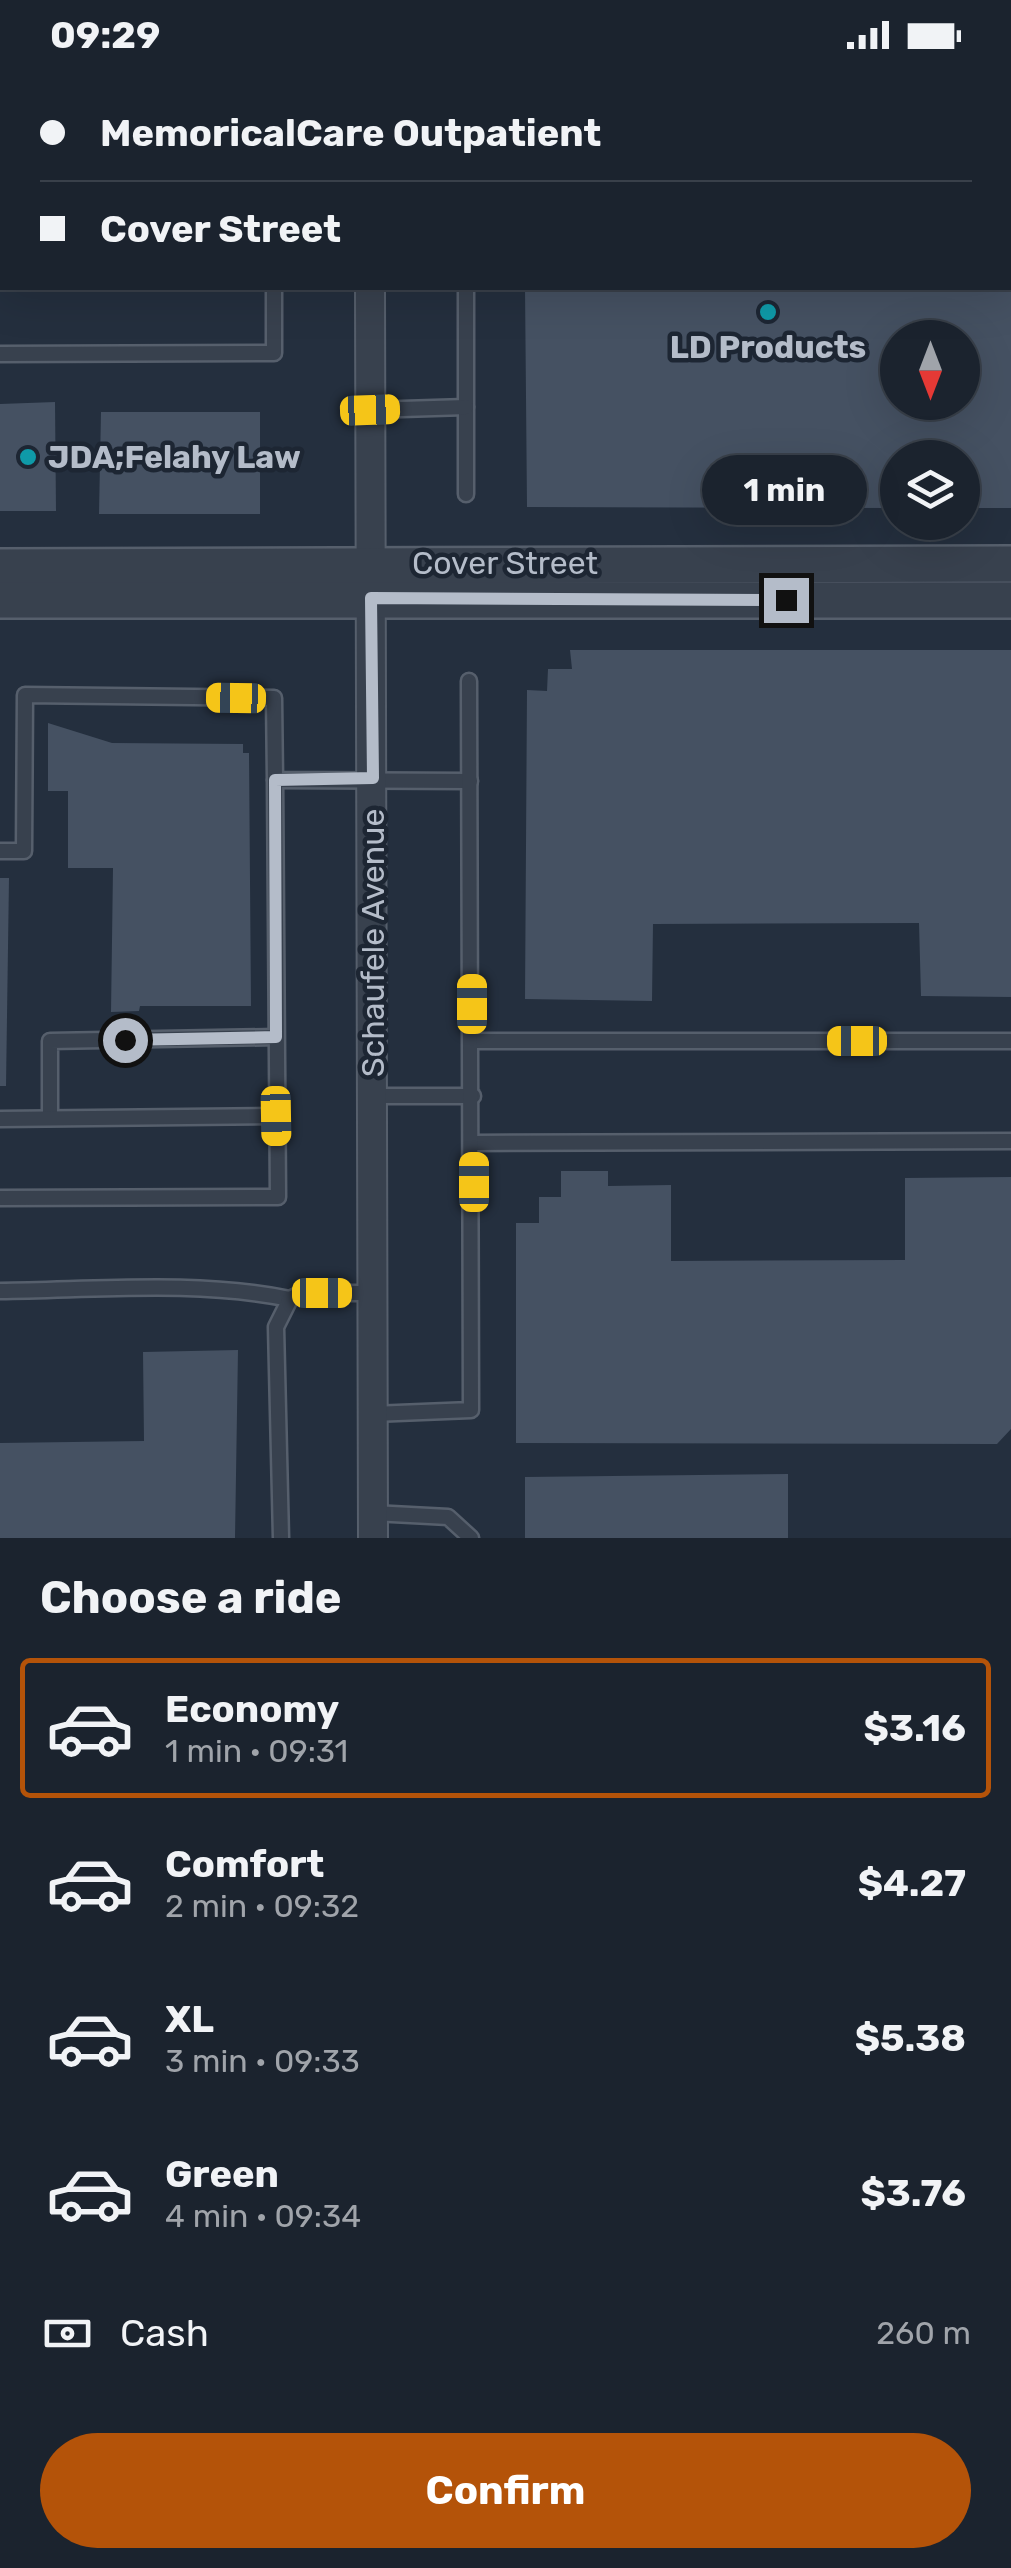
<!DOCTYPE html>
<meta charset="utf-8">
<style>
body{margin:0;font-family:Rubik,sans-serif;background:#242b36;color:#f1f3f6;height:100vh;display:flex;flex-direction:column;font-size:38px;white-space:nowrap}
*{box-sizing:border-box;margin:0}
p{font-size:32px;color:#a0a4aa}
.icon{flex:none;width:55px;height:55px;fill:none;stroke:currentColor;stroke-width:2;stroke-linecap:round;stroke-linejoin:round}
.map{position:relative;height:1468px;overflow:hidden}
.panel{display:flex;flex-direction:column;background:#1b232e;flex:1}
.panel>*{flex:none}
.top-card{position:absolute;left:0px;top:0px;width:1012px;height:220px;box-shadow:0 10px 40px #0002,0 0 0 2px #39404a;display:grid;align-content:center;height:220px;padding:0 40px;background:#1b232e}
.needle{width:65px;rotate:180deg}
.fabs{position:absolute;left:880px;top:250px;display:grid;gap:20px}
.fabs a{display:grid;place-items:center;width:100px;height:100px;border-radius:50%;background:#1b232e;box-shadow:0 10px 40px #0002,0 0 0 2px #39404a;font-size:50px}
.end{position:absolute;width:45px;height:45px;margin:-22px;border:12px solid #b4bcc9;background:#111;box-shadow:0 0 0 5px #111}
.from{border-radius:50%}
.bubble{position:absolute;height:70px;border-radius:35px;background:#1b232e;box-shadow:0 10px 40px #0002,0 0 0 2px #39404a;font-size:32px;font-weight:700;line-height:70px;text-align:center}
.car{position:absolute;width:30px;height:60px;margin:-30px -15px;border-radius:12px;box-shadow:0 0 8px 2px #0007;background:linear-gradient(#f5c518 24%,#345 0 40%,#f5c518 0 76%,#345 0 86%,#f5c518 0)}
.top-card b{display:flex;align-items:center;gap:35px;height:95px;font-size:38px}
.top-card b+b{border-top:2px solid #39404a}
.top-card i{width:25px;height:25px;background:#f1f3f6}
ul{padding:0;list-style:none}
li{display:flex;align-items:center;gap:30px;height:140px;margin:0 20px 15px;padding:0 20px;border:5px solid transparent;border-radius:10px}
li div{flex:1}
li b{display:block;font-size:38px}
li em{font-style:normal;font-weight:700}
li.selected{border-color:#b45309}
li>.icon{width:90px;height:90px;stroke-width:1.5}
h2{padding:0 40px;font-size:45px;line-height:120px}
.pay{display:flex;align-items:center;gap:25px;height:110px;padding:0 40px;font-size:38px}
.pay p{margin-inline-start:auto}
.cta{display:flex;gap:20px;margin-top:auto;padding:20px 40px}
.cta a{flex:1;height:115px;border-radius:60px;background:#b45309;color:#fff;font-size:40px;font-weight:700;line-height:115px;text-align:center}
.status{display:flex;justify-content:space-between;align-items:center;height:70px;padding:0 50px;background:#1b232e;direction:ltr}
.status svg{height:28px;fill:currentColor}
.map>svg:first-child{display:block}
.building{fill:#455162;fill-rule:evenodd}
.lines{fill:none;stroke-linecap:round;stroke-linejoin:round}
.service-casing{stroke:#565f6c;stroke-width:19}
.minor-casing{stroke:#565f6c;stroke-width:32}
.tertiary-casing{stroke:#565f6c;stroke-width:40}
.service{stroke:#38414e;stroke-width:14}
.minor{stroke:#38414e;stroke-width:28}
.tertiary{stroke:#38414e;stroke-width:35}
.route{stroke:#b4bcc9;stroke-width:12}
.culture-dot{fill:#0f9aa8;stroke:#1d2633;stroke-width:4}
.labels{text-anchor:middle;dominant-baseline:central;stroke-width:9;stroke-linejoin:round;paint-order:stroke}
.poi-label{font-size:32px;font-weight:bold;fill:#b4bcc9;stroke:#1d2633}
.street-label{font-size:32px;fill:#b4bcc9;stroke:#1d2633}
</style>
<div class="status"><b>09:29</b><svg viewBox="0 0 49 12"><path d="M0 12V9h3v3zM5 12V6h3v6zM10 12V3h3v9zM15 12V0h3v12zM26 1h20v11H26zM47 4h2v5h-2z"/></svg></div>
<div class="map">
<svg width="1011" height="1468" viewBox="0 0 1011 1468">
<rect width="100%" height="100%" fill="#242f3e"/>
<!-- building -->
<g class="building">
<path d="M525 218H1011V438H962V388H898V438L527 437ZM898 268H962V332H898Z"/>
<path d="M55 332 56 441H0V334Z"/>
<path d="M101 342H260V444H99Z"/>
<path d="M570 580H1011V927L921 926 919 853 653 854 652 931 525 929 527 620 547 621 548 599H572Z"/>
<path d="M48 653 112 673 243 674V683H249L251 936H140L139 941 111 942 113 798H68V721H48Z"/>
<path d="M0 808H9L6 1016H0Z"/>
<path d="M561 1101H608V1116L671 1115V1191L905 1190V1108L1011 1107V1359L997 1374 516 1373V1153H539V1127H561Z"/>
<path d="M238 1280 235 1468H0V1373L144 1371 143 1282Z"/>
<path d="M788 1404V1468H525V1407Z"/>
</g>
<g class="lines">
<defs>
<g id="service">
<path d="M272 0 273 2"/>
<path d="M466 2V0"/>
<path d="M1010 35H1011"/>
<path d="M0 53H2"/>
<path d="M466 218V424"/>
<path d="M0 284 274 283V218"/>
<path d="M370 340 466 337"/>
<path d="M0 781H24L25 625 274 628 275 710 470 711"/>
<path d="M473 971H1011"/>
<path d="M373 1026H473"/>
<path d="M50 1048V971L276 967"/>
<path d="M0 1049 276 1046"/>
<path d="M474 1073 1011 1071"/>
<path d="M0 1128 278 1127 275 710"/>
<path d="M0 1221C96 1220 196 1210 290 1229"/>
<path d="M373 1344 471 1340 469 611"/>
<path d="M373 1443 448 1447 471 1468"/>
<path d="M281 1468 276 1257 290 1229 302 1223H373"/>
</g>
<g id="minor">
<path d="M369 0V2"/>
<path d="M370 218 373 1468"/>
</g>
<g id="tertiary">
<path d="M0 497 1011 494"/>
<path d="M0 530H1011"/>
</g>
</defs>
<!-- service casing -->
<use href="#service" class="service-casing"/>
<!-- minor casing -->
<use href="#minor" class="minor-casing"/>
<!-- tertiary casing -->
<use href="#tertiary" class="tertiary-casing"/>
<!-- service -->
<use href="#service" class="service"/>
<!-- minor -->
<use href="#minor" class="minor"/>
<!-- tertiary -->
<use href="#tertiary" class="tertiary"/>
</g>
<g class="lines">
<!-- route -->
<path class="route" d="M125 970 276 967 275 710 373 708 371 528 786 530"/>
</g>
<!-- markers -->
<g class="culture-dot">
<circle cx="768" cy="242" r="10"/>
<circle cx="28" cy="387" r="10"/>
</g>
<g class="labels">
<!-- poi labels -->
<g class="poi-label">
<text x="768" y="277">LD Products</text>
<text x="48" y="387" text-anchor="start">JDA;Felahy Law</text>
</g>
<!-- street labels -->
<g class="street-label">
<text x="505" y="493">Cover Street</text>
<text transform="translate(373 873) rotate(-90)">Schaufele Avenue</text>
</g>
</g>
</svg>
<div class="fabs">
<a><svg class="needle" viewBox="-14 -14 28 28"><path d="M0-13l5 13h-10z" fill="#e53935"/><path d="M0 13l5-13h-10z" fill="#a0a4aa"/></svg></a>
<a><svg class="icon" aria-label="layers" viewBox="0 0 24 24"><path d="M12 4l9 5-9 5-9-5zM3 14l9 5 9-5"/></svg></a>
</div>
<i class="end from" style="left:125px;top:970px"></i>
<i class="end" style="left:786px;top:530px"></i>
<div class="bubble" style="left:702px;top:385px;width:165px">1 min</div>
<i class="car" style="left:370px;top:340px;rotate:88deg"></i>
<i class="car" style="left:236px;top:628px;rotate:271deg"></i>
<i class="car" style="left:472px;top:934px;rotate:0deg"></i>
<i class="car" style="left:857px;top:971px;rotate:270deg"></i>
<i class="car" style="left:276px;top:1046px;rotate:179deg"></i>
<i class="car" style="left:474px;top:1112px;rotate:0deg"></i>
<i class="car" style="left:322px;top:1223px;rotate:90deg"></i>
<div class="top-card">
<b><i class="from"></i>MemoricalCare Outpatient</b>
<b><i></i>Cover Street</b>
</div>
</div>
<section class="panel">
<h2>Choose a ride</h2>
<ul>
<li class="selected"><svg class="icon" aria-label="car" viewBox="0 0 24 24"><path d="M5 17H2v-5l4-1 3-4h7l3 4 3 1v5h-3M9 17h6M6 11h13"/><circle cx="7" cy="17" r="2"/><circle cx="17" cy="17" r="2"/></svg><div><b>Economy</b><p>1 min · 09:31</p></div><em>$3.16</em></li>
<li><svg class="icon" aria-label="car" viewBox="0 0 24 24"><path d="M5 17H2v-5l4-1 3-4h7l3 4 3 1v5h-3M9 17h6M6 11h13"/><circle cx="7" cy="17" r="2"/><circle cx="17" cy="17" r="2"/></svg><div><b>Comfort</b><p>2 min · 09:32</p></div><em>$4.27</em></li>
<li><svg class="icon" aria-label="car" viewBox="0 0 24 24"><path d="M5 17H2v-5l4-1 3-4h7l3 4 3 1v5h-3M9 17h6M6 11h13"/><circle cx="7" cy="17" r="2"/><circle cx="17" cy="17" r="2"/></svg><div><b>XL</b><p>3 min · 09:33</p></div><em>$5.38</em></li>
<li><svg class="icon" aria-label="car" viewBox="0 0 24 24"><path d="M5 17H2v-5l4-1 3-4h7l3 4 3 1v5h-3M9 17h6M6 11h13"/><circle cx="7" cy="17" r="2"/><circle cx="17" cy="17" r="2"/></svg><div><b>Green</b><p>4 min · 09:34</p></div><em>$3.76</em></li>
</ul>
<div class="pay"><svg class="icon" aria-label="cash" viewBox="0 0 24 24"><path d="M3 7h18v10H3z"/><circle cx="12" cy="12" r="2"/></svg>Cash<p>260 m</p></div>
<div class="cta"><a>Confirm</a></div>
</section>
